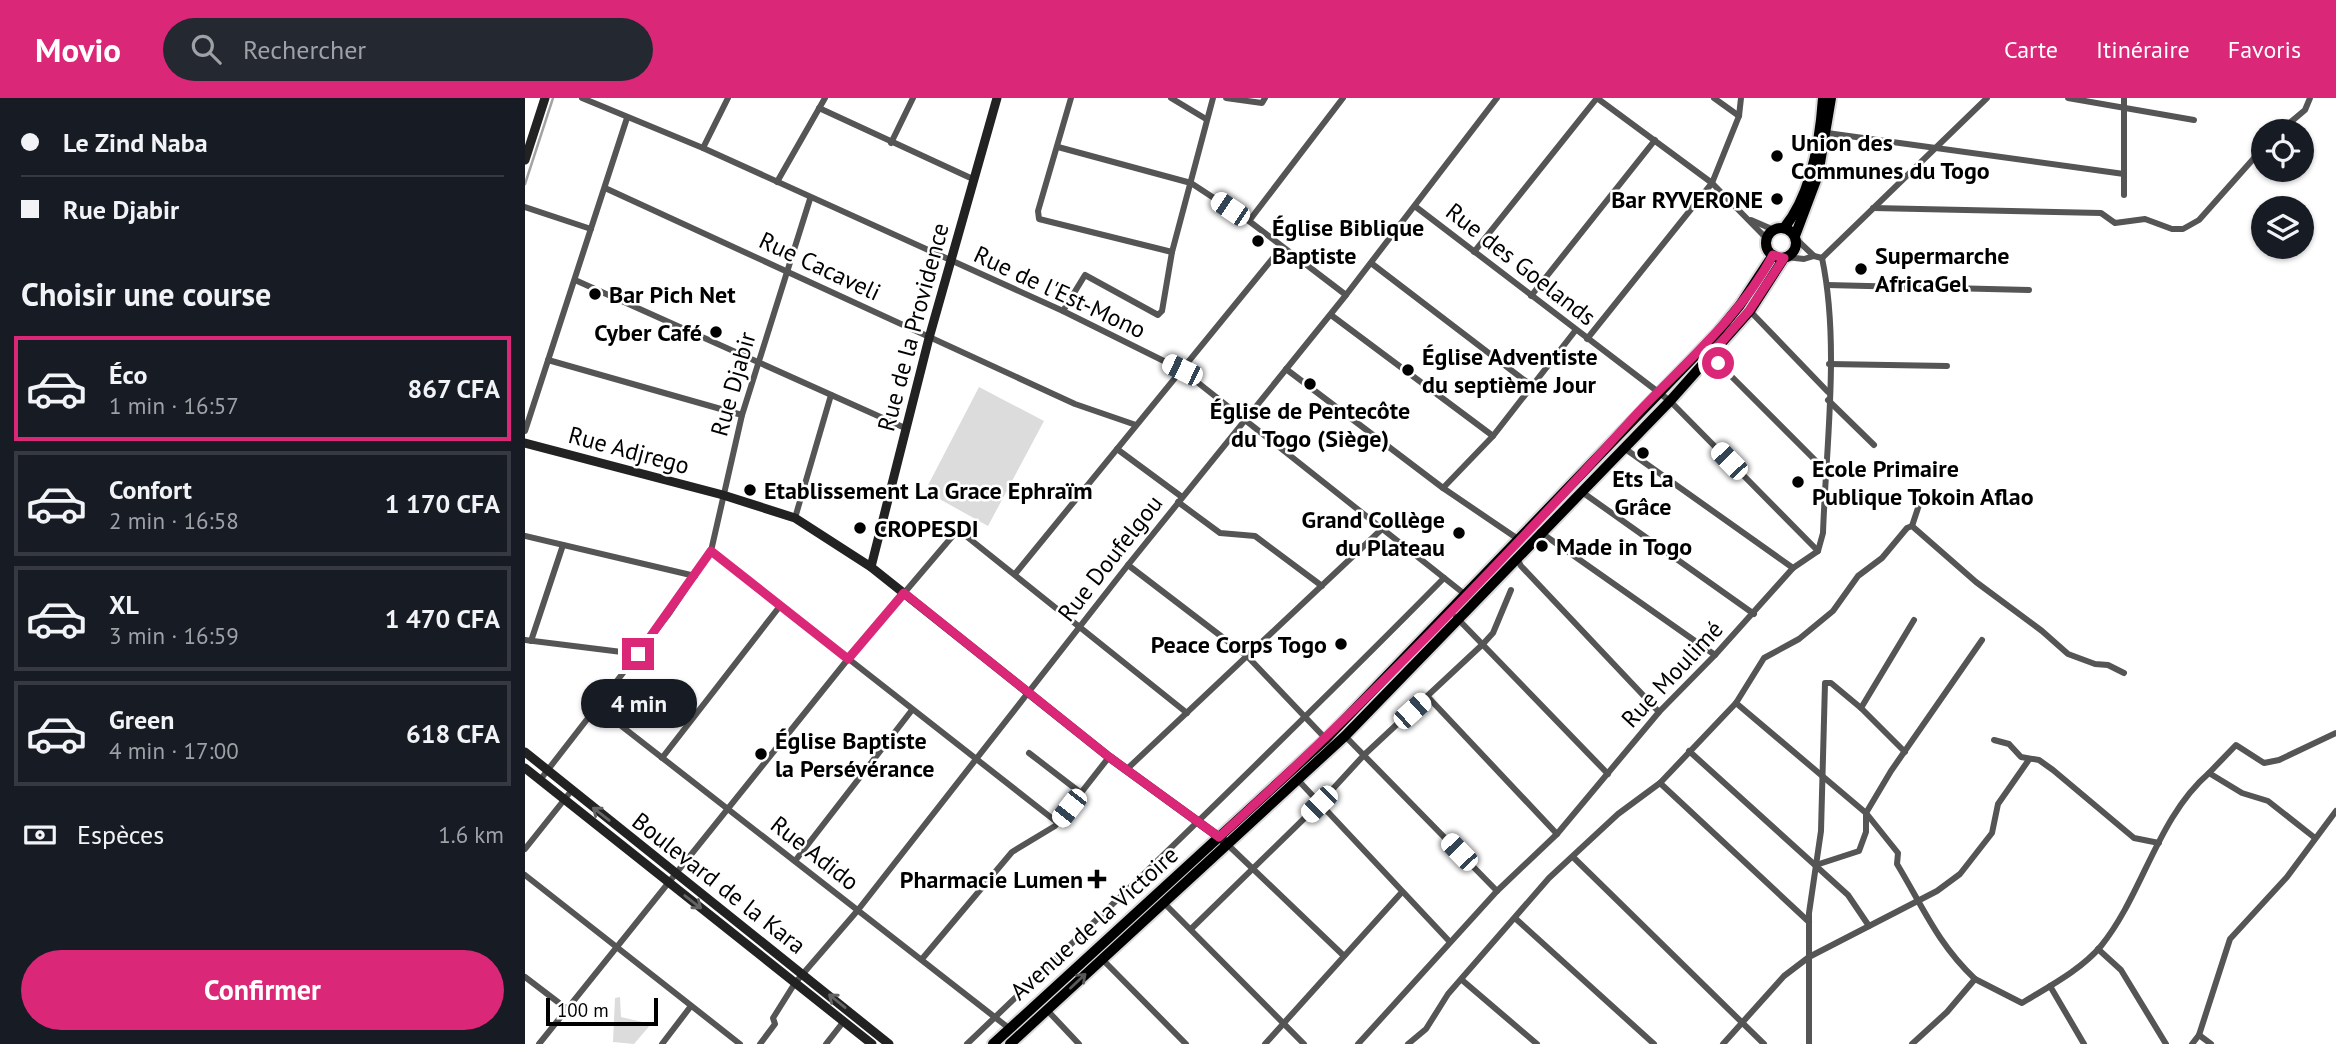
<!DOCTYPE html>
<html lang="fr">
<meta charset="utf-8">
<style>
body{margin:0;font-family:"PT Sans",sans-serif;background:#242831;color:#f1f3f6;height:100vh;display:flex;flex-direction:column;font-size:26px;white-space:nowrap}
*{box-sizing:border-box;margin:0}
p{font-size:23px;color:#9ea1a6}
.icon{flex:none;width:38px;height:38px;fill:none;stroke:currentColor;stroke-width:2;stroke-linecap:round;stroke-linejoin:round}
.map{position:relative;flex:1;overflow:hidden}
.drawer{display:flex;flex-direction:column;background:#171b24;width:525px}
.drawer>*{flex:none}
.top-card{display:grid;align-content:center;height:154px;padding:0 21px;background:#171b24}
.controls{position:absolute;left:1726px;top:21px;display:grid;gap:14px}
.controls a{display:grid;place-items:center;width:63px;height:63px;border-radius:50%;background:#171b24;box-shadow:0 2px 5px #0004;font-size:35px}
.scale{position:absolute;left:21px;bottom:18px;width:112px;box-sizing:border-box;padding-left:7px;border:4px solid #000;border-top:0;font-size:19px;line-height:24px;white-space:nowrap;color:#000;-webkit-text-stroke:5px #fff;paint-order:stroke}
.end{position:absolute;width:32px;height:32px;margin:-16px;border:9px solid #db2777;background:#fff;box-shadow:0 0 0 4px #fff}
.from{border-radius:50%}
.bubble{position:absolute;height:49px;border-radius:24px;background:#171b24;box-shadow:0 2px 5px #0004;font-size:23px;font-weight:700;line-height:49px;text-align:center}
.car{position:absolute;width:21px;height:42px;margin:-21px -10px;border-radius:9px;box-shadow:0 0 5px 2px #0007;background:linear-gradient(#fff 24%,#345 0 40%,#fff 0 76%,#345 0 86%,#fff 0)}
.top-card b{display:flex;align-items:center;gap:24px;height:66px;font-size:26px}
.top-card b+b{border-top:2px solid #363941}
.top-card i{width:18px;height:18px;background:#f1f3f6}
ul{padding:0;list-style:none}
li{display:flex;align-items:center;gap:21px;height:105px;margin:0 14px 10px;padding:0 7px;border:4px solid #363941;border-radius:0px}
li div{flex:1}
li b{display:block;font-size:26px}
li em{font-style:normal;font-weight:700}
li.on{border-color:#db2777}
li>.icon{width:63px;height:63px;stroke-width:1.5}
h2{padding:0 21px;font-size:32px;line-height:84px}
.pay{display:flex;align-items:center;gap:18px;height:77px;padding:0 21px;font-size:26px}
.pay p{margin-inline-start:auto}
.cta{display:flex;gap:14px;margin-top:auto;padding:14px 21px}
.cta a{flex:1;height:80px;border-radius:42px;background:#db2777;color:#fff;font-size:28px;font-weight:700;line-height:80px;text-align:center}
header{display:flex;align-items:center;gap:42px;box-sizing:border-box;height:98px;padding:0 35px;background:#db2777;color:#fff}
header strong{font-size:33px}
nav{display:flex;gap:38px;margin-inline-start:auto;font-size:24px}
.search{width:490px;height:63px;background:#242831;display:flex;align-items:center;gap:18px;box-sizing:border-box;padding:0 24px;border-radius:38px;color:#9ea1a6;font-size:26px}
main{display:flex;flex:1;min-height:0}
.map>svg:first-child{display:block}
.green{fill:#dcdcdc}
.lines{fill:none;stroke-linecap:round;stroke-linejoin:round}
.stream{stroke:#a3a3a3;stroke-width:2.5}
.highway-casing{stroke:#dbdbdb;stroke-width:14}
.street{stroke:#555;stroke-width:6}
.secondary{stroke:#222;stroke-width:9}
.highway{stroke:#000;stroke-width:10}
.oneway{stroke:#646464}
.oneway2{stroke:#595959}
.route{stroke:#db2777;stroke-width:9}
.poi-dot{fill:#000;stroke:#fff;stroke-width:2.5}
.labels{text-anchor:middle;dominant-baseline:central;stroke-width:5;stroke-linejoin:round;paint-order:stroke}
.poi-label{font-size:24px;font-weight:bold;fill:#000;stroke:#fff;text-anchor:start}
.street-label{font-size:24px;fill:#000;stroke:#fff}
</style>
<header>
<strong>Movio</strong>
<div class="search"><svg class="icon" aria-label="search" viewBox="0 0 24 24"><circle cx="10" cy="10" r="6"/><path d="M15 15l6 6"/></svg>Rechercher</div>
<nav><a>Carte</a><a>Itinéraire</a><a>Favoris</a></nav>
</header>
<main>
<section class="drawer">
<div class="top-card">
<b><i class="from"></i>Le Zind Naba</b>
<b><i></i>Rue Djabir</b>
</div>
<h2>Choisir une course</h2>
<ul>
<li class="on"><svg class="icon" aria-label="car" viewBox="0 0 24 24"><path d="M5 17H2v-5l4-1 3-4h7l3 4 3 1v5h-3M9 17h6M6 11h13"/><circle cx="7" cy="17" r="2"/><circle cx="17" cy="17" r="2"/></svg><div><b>Éco</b><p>1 min · 16:57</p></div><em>867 CFA</em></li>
<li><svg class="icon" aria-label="car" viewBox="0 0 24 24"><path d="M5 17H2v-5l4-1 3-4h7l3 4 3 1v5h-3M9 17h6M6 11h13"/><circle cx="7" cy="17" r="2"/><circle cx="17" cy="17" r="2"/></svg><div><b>Confort</b><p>2 min · 16:58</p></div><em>1 170 CFA</em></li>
<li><svg class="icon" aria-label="car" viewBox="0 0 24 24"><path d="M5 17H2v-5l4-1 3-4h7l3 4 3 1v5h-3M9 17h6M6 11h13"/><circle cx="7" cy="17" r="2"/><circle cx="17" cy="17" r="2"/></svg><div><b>XL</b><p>3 min · 16:59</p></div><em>1 470 CFA</em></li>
<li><svg class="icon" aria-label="car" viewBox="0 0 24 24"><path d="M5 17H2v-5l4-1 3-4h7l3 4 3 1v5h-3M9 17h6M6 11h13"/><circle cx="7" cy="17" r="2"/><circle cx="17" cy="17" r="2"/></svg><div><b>Green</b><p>4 min · 17:00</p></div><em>618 CFA</em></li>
</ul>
<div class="pay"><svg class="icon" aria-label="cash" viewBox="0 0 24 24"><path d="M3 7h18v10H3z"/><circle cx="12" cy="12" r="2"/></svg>Espèces<p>1.6 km</p></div>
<div class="cta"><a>Confirmer</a></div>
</section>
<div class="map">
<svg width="1811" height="946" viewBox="0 0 1811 946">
<rect width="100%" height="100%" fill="#fff"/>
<!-- green -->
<g class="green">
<path d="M454 289 519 323 463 428 400 393Z"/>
<path d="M95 899 96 919 126 926 109 946 88 944 90 900Z"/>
</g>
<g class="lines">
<!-- stream -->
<path class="stream" d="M0 86 28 0"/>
<defs>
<g id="highway">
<path d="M1259 130C1287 96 1295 43 1298 0"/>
<circle cx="1256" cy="145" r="15"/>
<path d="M1270 138 1293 77 1306 0"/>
<path d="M468 946 801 641 1193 234 1215 207 1248 157"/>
<path d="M485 946 820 638 1145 303 1225 213 1259 160"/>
</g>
</defs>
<!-- highway casing -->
<use href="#highway" class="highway-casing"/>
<!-- street -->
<g class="street">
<path d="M57 0 178 50 538 213 657 272 942 498"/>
<path d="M546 0 513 113 514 121 647 154"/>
<path d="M646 0 681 21"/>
<path d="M701 0 737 5 740 0"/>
<path d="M1189 0 1214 18"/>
<path d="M1543 0 1669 22"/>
<path d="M1599 0V97"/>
<path d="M294 10 450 82"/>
<path d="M1755 33 1780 12 1785 0"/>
<path d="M1302 35 1599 76"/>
<path d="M366 45 388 0"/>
<path d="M533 49 666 85 724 123 821 197"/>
<path d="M178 50 203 0"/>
<path d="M252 84 300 0"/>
<path d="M80 90 550 306 611 327"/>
<path d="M0 109 66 131"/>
<path d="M891 109 1145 303 1293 453"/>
<path d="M1348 110 1576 115 1590 125 1620 121 1647 131H1658L1674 122 1738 50"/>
<path d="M1226 122 1249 132"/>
<path d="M724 123 818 0"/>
<path d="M1270 140 1289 158 1297 160"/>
<path d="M949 154 1072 0 1187 85 1242 141"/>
<path d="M1261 159 1279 161 1289 158"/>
<path d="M1297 160 1462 0"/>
<path d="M846 165 1007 288"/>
<path d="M50 182 380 330"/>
<path d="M1302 187 1504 192"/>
<path d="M1006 198 1130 42"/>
<path d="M538 213 560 177 633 217 637 213 647 154 688 0"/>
<path d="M1225 213 1303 294"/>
<path d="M806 217 968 338"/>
<path d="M1062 241 1187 85 1214 18 1216 0"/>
<path d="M1185 257 1300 372"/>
<path d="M23 262 217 317"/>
<path d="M1304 266 1422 268"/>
<path d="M761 271 918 390 993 441"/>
<path d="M1303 302 1349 347"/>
<path d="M0 333 102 20"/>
<path d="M1099 350 1268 470"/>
<path d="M592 351 657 399"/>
<path d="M918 390 968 338 1050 233"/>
<path d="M1057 394 1229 516"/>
<path d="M653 404 695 435 730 438 797 488"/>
<path d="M270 420 306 297"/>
<path d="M1387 428 1394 407 1405 397"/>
<path d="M1015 434 1190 557"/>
<path d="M0 438 170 478"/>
<path d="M186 453 533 725"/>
<path d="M992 461 996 468 1134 614"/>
<path d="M603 467 722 558 801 641"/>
<path d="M490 476 757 149"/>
<path d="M931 519 1083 676"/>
<path d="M0 542 113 556"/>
<path d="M6 543 38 447"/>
<path d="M903 599 1032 736"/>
<path d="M1211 605 1341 715 1373 755 1372 766C1398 809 1412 845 1450 881"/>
<path d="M72 609 485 931"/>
<path d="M1336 610 1389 522"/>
<path d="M820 638 972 793"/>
<path d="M1469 642 1484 646 1496 659 1514 662 1528 672 1609 740 1634 745"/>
<path d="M1164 653 1323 797 1344 828"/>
<path d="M504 655 556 695"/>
<path d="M137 660 255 508"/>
<path d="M601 672 859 429"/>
<path d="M1684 675 1711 647 1739 665 1754 662 1811 635"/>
<path d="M772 681 925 844"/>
<path d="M15 682 143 517 186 453 217 317 285 101"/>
<path d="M1135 685 1284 824"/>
<path d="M702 746 819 858"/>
<path d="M0 751 47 692"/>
<path d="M1048 759 1239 946"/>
<path d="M270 763 387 612"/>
<path d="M1291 767 1334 753 1341 734V715L1366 673 1457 542"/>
<path d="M0 777 215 946"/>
<path d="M638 804 779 946"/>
<path d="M991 821 1129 946"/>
<path d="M666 831 794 706 839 657 958 546 968 535 986 492"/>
<path d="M1573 851 1596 872 1641 946"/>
<path d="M397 861 487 754 530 728 584 659"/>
<path d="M577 861 661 946"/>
<path d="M0 879 42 911"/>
<path d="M937 882 1012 946"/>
<path d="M1525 888 1559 946"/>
<path d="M522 912 554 946"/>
<path d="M1674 937 1686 946"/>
<path d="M14 946 323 561 431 434H436L662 615"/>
<path d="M137 946 166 908"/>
<path d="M235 946 250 926 248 920 270 885 333 812 603 467 821 197 972 0"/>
<path d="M301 946 319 923"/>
<path d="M442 946C603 792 763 638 919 480"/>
<path d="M740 946 877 794"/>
<path d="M833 946 972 793 1032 736 1134 614 1190 557 1268 470 1293 453 1298 435C1301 347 1315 245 1297 160"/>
<path d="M883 946 901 931 923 896 1024 780 1093 716 1135 685 1211 605 1239 560 1274 541 1308 513 1333 478 1357 460 1382 430 1387 428 1451 484 1517 533 1543 556 1570 566 1583 567 1599 575"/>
<path d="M1198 946 1259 878 1284 859 1412 793 1435 776 1467 735 1473 706 1503 663"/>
<path d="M1284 946V815L1296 733 1300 585H1306L1336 610 1380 654"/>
<path d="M1387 946 1422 914 1450 881 1497 905C1523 889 1556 872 1576 848 1618 796 1632 720 1684 675L1717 695 1743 703 1790 740"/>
<path d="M1667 946 1674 937 1705 841 1762 779 1811 713"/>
</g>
<!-- secondary -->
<g class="secondary">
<path d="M0 62 20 0"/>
<path d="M0 345 198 397 270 420 346 469 584 659 698 742"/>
<path d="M346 469 404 240 472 0"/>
<path d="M0 654 364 946"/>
<path d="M0 670 347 946"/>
</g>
<!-- highway -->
<use href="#highway" class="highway"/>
</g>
<!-- one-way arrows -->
<defs><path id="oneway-shaft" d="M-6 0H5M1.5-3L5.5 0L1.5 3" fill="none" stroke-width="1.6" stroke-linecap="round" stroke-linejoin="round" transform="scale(1.75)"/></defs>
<g class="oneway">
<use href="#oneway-shaft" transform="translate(76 716) rotate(-142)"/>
<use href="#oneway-shaft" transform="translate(168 804) rotate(38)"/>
<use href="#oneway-shaft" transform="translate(312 903) rotate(-141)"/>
</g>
<use class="oneway2" href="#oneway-shaft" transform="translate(553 883) rotate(-43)"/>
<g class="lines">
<!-- route -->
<path class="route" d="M113 556 186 453 323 561 379 495 584 659 694 739C839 608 975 466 1107 321 1156 268 1213 222 1248 157L1259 160 1224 213 1185 257 1193 265"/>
</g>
<!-- markers -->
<g class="poi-dot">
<circle cx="1252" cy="58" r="7"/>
<circle cx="1252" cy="101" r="7"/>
<circle cx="733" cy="143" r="7"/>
<circle cx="1336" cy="171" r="7"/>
<circle cx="70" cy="196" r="7"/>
<circle cx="191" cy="234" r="7"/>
<circle cx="883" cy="272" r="7"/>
<circle cx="785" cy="286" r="7"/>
<circle cx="1118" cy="355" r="7"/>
<circle cx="1273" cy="384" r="7"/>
<circle cx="225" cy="392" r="7"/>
<circle cx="335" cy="430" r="7"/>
<circle cx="934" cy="435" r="7"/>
<circle cx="1017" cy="448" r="7"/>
<circle cx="816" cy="546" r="7"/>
<circle cx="236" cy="656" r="7"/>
<path d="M568.5 770.5h7v7h7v7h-7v7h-7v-7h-7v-7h7z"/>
</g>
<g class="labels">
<!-- poi labels -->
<g class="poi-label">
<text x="1266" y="44">Union des<tspan x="1266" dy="28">Communes du Togo</tspan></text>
<text x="1238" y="101" text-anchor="end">Bar RYVERONE</text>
<text x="747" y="129">Église Biblique<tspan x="747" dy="28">Baptiste</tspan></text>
<text x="1350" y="157">Supermarche<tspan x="1350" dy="28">AfricaGel</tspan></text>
<text x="84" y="196">Bar Pich Net</text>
<text x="177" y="234" text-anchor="end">Cyber Café</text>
<text x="897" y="258">Église Adventiste<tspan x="897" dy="28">du septième Jour</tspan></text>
<text x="785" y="312" text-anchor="middle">Église de Pentecôte<tspan x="785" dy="28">du Togo (Siège)</tspan></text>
<text x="1287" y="370">Ecole Primaire<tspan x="1287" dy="28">Publique Tokoin Aflao</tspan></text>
<text x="1118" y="380" text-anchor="middle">Ets La<tspan x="1118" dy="28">Grâce</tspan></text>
<text x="239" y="392">Etablissement La Grace Ephraïm</text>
<text x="920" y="421" text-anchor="end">Grand Collège<tspan x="920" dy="28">du Plateau</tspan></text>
<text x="349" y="430">CROPESDI</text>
<text x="1031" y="448">Made in Togo</text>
<text x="802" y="546" text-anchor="end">Peace Corps Togo</text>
<text x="250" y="642">Église Baptiste<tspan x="250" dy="28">la Persévérance</tspan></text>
<text x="558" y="781" text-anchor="end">Pharmacie Lumen</text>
</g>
<!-- street labels -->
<g class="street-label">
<text transform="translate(996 166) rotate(38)">Rue des Goelands</text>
<text transform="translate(295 168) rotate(25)">Rue Cacaveli</text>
<text transform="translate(535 194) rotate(25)">Rue de l'Est-Mono</text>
<text transform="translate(388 229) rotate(-75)">Rue de la Providence</text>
<text transform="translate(208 286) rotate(-74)">Rue Djabir</text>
<text transform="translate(104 352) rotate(15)">Rue Adjrego</text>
<text transform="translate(585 460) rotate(-52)">Rue Doufelgou</text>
<text transform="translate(1147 576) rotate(-47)">Rue Moulimé</text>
<text transform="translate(290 755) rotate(38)">Rue Adido</text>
<text transform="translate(194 785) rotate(38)">Boulevard de la Kara</text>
<text transform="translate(569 825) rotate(-42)">Avenue de la Victoire</text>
</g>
</g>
</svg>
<div class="controls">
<a><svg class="icon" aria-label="locate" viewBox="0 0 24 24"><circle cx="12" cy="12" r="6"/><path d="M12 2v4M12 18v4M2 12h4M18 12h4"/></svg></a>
<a><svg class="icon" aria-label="layers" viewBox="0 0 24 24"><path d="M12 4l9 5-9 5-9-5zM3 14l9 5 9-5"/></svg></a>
</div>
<div class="scale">100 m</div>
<i class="end from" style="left:1193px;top:265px"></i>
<i class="end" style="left:113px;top:556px"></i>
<div class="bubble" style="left:56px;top:581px;width:116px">4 min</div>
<i class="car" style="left:705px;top:111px;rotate:304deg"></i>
<i class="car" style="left:657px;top:272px;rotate:296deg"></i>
<i class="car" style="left:1204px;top:363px;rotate:316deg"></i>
<i class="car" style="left:887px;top:613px;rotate:48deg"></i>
<i class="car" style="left:794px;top:706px;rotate:225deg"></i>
<i class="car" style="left:544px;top:710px;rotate:218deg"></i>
<i class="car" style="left:934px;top:754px;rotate:316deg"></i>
</div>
</main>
